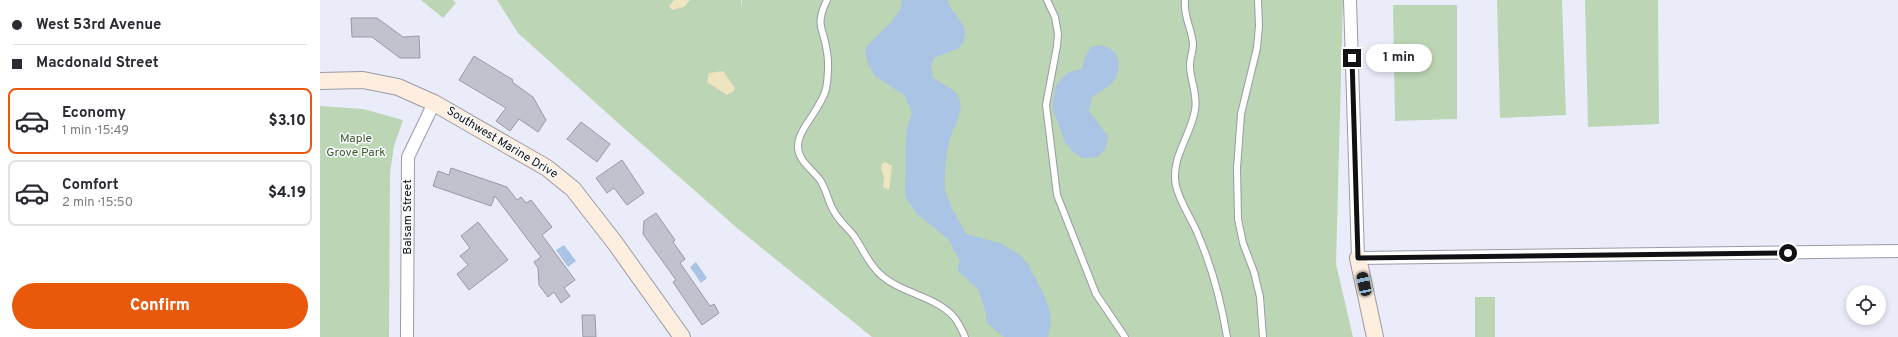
<!DOCTYPE html>
<meta charset="utf-8">
<style>
body{margin:0;font-family:Overpass,sans-serif;background:#f7f7f7;color:#2b2b33;height:100vh;display:flex;flex-direction:column;font-size:15px;white-space:nowrap}
*{box-sizing:border-box;margin:0}
p{font-size:13px;color:#7c7c81}
.icon{flex:none;width:22px;height:22px;fill:none;stroke:currentColor;stroke-width:2;stroke-linecap:round;stroke-linejoin:round}
.map{position:relative;flex:1;overflow:hidden}
.drawer{display:flex;flex-direction:column;background:#fff;width:320px}
.drawer>*{flex:none}
.guide{display:grid;align-content:center;height:88px;padding:0 12px;background:#fff}
.buttons{position:absolute;left:1526px;top:285px;display:grid;gap:8px}
.buttons a{display:grid;place-items:center;width:40px;height:40px;border-radius:50%;background:#fff;box-shadow:0 2px 6px #0003;font-size:20px}
.end{position:absolute;width:18px;height:18px;margin:-9px;border:5px solid #111115;background:#fff;box-shadow:0 0 0 2px #fff}
.from{border-radius:50%}
.bubble{position:absolute;height:28px;border-radius:14px;background:#fff;box-shadow:0 2px 6px #0003;font-size:13px;font-weight:800;line-height:28px;text-align:center}
.car{position:absolute;width:12px;height:24px;margin:-12px -6px;border-radius:5px;box-shadow:0 0 3px 1px #0007;background:linear-gradient(#222 24%,#8ab4d8 0 40%,#222 0 76%,#8ab4d8 0 86%,#222 0)}
.guide b{display:flex;align-items:center;gap:14px;height:38px;font-size:15px}
.guide b+b{border-top:1px solid #e1e1e2}
.guide i{width:10px;height:10px;background:#2b2b33}
ul{padding:0;list-style:none}
li{display:flex;align-items:center;gap:12px;height:66px;margin:0 8px 6px;padding:0 4px;border:2px solid #e1e1e2;border-radius:8px}
li div{flex:1}
li b{display:block;font-size:15px}
li em{font-style:normal;font-weight:800}
li.current{border-color:#ea580c}
li>.icon{width:36px;height:36px;stroke-width:1.5}
.primary-button{display:flex;gap:8px;margin-top:auto;padding:8px 12px}
.primary-button a{flex:1;height:46px;border-radius:24px;background:#ea580c;color:#fff;font-size:16px;font-weight:800;line-height:46px;text-align:center}
main{display:flex;flex:1;min-height:0}
.map>svg:first-child{display:block}
.green{fill:#bcd5b4}
.sand{fill:#eee4bf}
.water{fill:#a9c4e4}
.building{fill:#c1c2ce;stroke:#9899a5}
.lines{fill:none;stroke-linecap:round;stroke-linejoin:round}
.lane-casing{stroke:#9a9ba7;stroke-width:8}
.street-casing{stroke:#9a9ba7;stroke-width:14}
.secondary-casing{stroke:#9a9ba7;stroke-width:18}
.lane{stroke:#fff;stroke-width:6}
.street{stroke:#fff;stroke-width:12}
.secondary{stroke:#fdeedf;stroke-width:16}
.route{stroke:#111115;stroke-width:5}
.labels{text-anchor:middle;dominant-baseline:central;stroke-width:3;stroke-linejoin:round;paint-order:stroke}
.park-label{font-size:12px;fill:#395c2d;stroke:#fafbfd}
.street-label{font-size:12px;fill:#111115;stroke:#fafbfd}
</style>
<main>
<section class="drawer">
<div class="guide">
<b><i class="from"></i>West 53rd Avenue</b>
<b><i></i>Macdonald Street</b>
</div>
<ul>
<li class="current"><svg class="icon" aria-label="car" viewBox="0 0 24 24"><path d="M5 17H2v-5l4-1 3-4h7l3 4 3 1v5h-3M9 17h6M6 11h13"/><circle cx="7" cy="17" r="2"/><circle cx="17" cy="17" r="2"/></svg><div><b>Economy</b><p>1 min · 15:49</p></div><em>$3.10</em></li>
<li><svg class="icon" aria-label="car" viewBox="0 0 24 24"><path d="M5 17H2v-5l4-1 3-4h7l3 4 3 1v5h-3M9 17h6M6 11h13"/><circle cx="7" cy="17" r="2"/><circle cx="17" cy="17" r="2"/></svg><div><b>Comfort</b><p>2 min · 15:50</p></div><em>$4.19</em></li>
</ul>
<div class="primary-button"><a>Confirm</a></div>
</section>
<div class="map">
<svg width="1578" height="337" viewBox="0 0 1578 337">
<rect width="100%" height="100%" fill="#ebecf9"/>
<!-- green -->
<g class="green">
<path d="M101 0H133L136 3 123 18Z"/>
<path d="M177 0H421V8L422 0H1023L1016 264 1033 337H552L417 228 297 122 198 33Z"/>
<path d="M1177 0H1242L1246 115 1180 118Z"/>
<path d="M1265 0H1338L1339 124 1268 127Z"/>
<path d="M1073 5H1137V119L1075 121Z"/>
<path d="M0 106 43 109 83 120 74 146 70 173 69 337H0Z"/>
<rect x="1155" y="297" width="20" height="40"/>
</g>
<!-- sand -->
<g class="sand">
<path d="M354 0H370L364 7 352 10 349 6Z"/>
<path d="M403 71 415 88 414 91 407 95 387 82 389 73Z"/>
<path d="M565 162 572 166 569 190 563 187 564 177 561 168 562 164Z"/>
</g>
<!-- water -->
<g class="water">
<path d="M582 0H627C633 19 656 26 639 48L614 58 611 64 613 77C620 84 635 88 639 98 645 111 632 129 629 142 626 155 624 174 625 187 626 201 640 221 646 234L680 243 700 255 708 264 724 295 730 311 731 323 728 337H684L667 323 666 313 658 289 637 270 640 261 628 239 596 213 585 197 586 132 592 112 584 95 555 76 549 67 545 52 547 46 572 21 580 10Z"/>
<path d="M783 45C786 47 791 49 794 51 801 59 800 74 793 82 788 88 779 92 772 97L769 111 788 136 786 148 778 157 762 158 752 151 745 142 732 107 736 86 741 79 749 72 762 69 764 60 771 47Z"/>
<path d="M244 245 256 261 248 267 236 250Z"/>
<path d="M376 262 387 278 381 283 370 267Z"/>
</g>
<!-- building -->
<g class="building">
<path d="M31 18H57L83 37 99 36 100 58H80L52 37H32Z"/>
<path d="M154 56 193 80 192 82 213 97 226 120 218 132 199 119 190 131 176 121 186 108 139 80Z"/>
<path d="M261 122 290 144 277 162 247 139Z"/>
<path d="M302 160 324 193 307 205 294 188 287 193 276 178Z"/>
<path d="M131 168 187 187 197 200 201 197 206 203 211 200 232 227 222 235 255 280 244 288 250 296 241 303 234 292 228 297 219 285 218 268 214 262 221 257 175 196 171 206 113 186 118 171 129 175Z"/>
<path d="M336 213 355 240 353 242 365 259 360 263 390 306 394 304 399 313 382 325 353 282 356 280 323 234 324 221Z"/>
<path d="M158 222 188 260 149 290 137 274 148 265 140 256 150 248 141 236Z"/>
<path d="M262 315H275L276 337H263Z"/>
</g>
<g class="lines">
<defs>
<g id="lane">
<path d="M507 0C494 27 504 27 507 52 509 62 508 79 506 89 501 109 479 128 478 145 477 160 492 169 500 180 507 190 508 203 515 213 520 222 528 228 534 236 543 249 548 263 560 274 580 293 615 296 633 316 638 321 642 330 645 337"/>
<path d="M727 0 735 17 738 34 737 46 726 105 737 195 776 294 805 337"/>
<path d="M865 0C863 16 872 29 873 44 873 51 870 58 870 65 870 81 878 94 875 110 871 136 850 158 856 186 860 202 869 215 876 230 891 264 901 300 907 337"/>
<path d="M938 0 939 26 937 48 921 114 917 168 918 219 923 243 934 272 940 297 943 337"/>
</g>
<g id="street">
<path d="M1030 0 1038 258 1578 251"/>
<path d="M87 337 88 157 114 103"/>
</g>
<g id="secondary">
<path d="M0 81 43 80 78 87 114 103 227 168 253 189 295 243 362 337"/>
<path d="M1038 258 1055 337"/>
</g>
</defs>
<!-- lane casing -->
<use href="#lane" class="lane-casing"/>
<!-- street casing -->
<use href="#street" class="street-casing"/>
<!-- secondary casing -->
<use href="#secondary" class="secondary-casing"/>
<!-- lane -->
<use href="#lane" class="lane"/>
<!-- street -->
<use href="#street" class="street"/>
<!-- secondary -->
<use href="#secondary" class="secondary"/>
</g>
<g class="lines">
<!-- route -->
<path class="route" d="M1032 58 1038 258 1468 253"/>
</g>
<g class="labels">
<!-- park labels -->
<g class="park-label">
<text x="36" y="139">Maple<tspan x="36" dy="14">Grove Park</tspan></text>
</g>
<!-- street labels -->
<g class="street-label">
<text transform="translate(182 143) rotate(31)">Southwest Marine Drive</text>
<text transform="translate(88 217) rotate(-90)">Balsam Street</text>
</g>
</g>
</svg>
<div class="buttons">
<a><svg class="icon" aria-label="locate" viewBox="0 0 24 24"><circle cx="12" cy="12" r="6"/><path d="M12 2v4M12 18v4M2 12h4M18 12h4"/></svg></a>
</div>
<i class="end from" style="left:1468px;top:253px"></i>
<i class="end" style="left:1032px;top:58px"></i>
<div class="bubble" style="left:1046px;top:44px;width:66px">1 min</div>
<i class="car" style="left:1044px;top:284px;rotate:348deg"></i>
</div>
</main>
